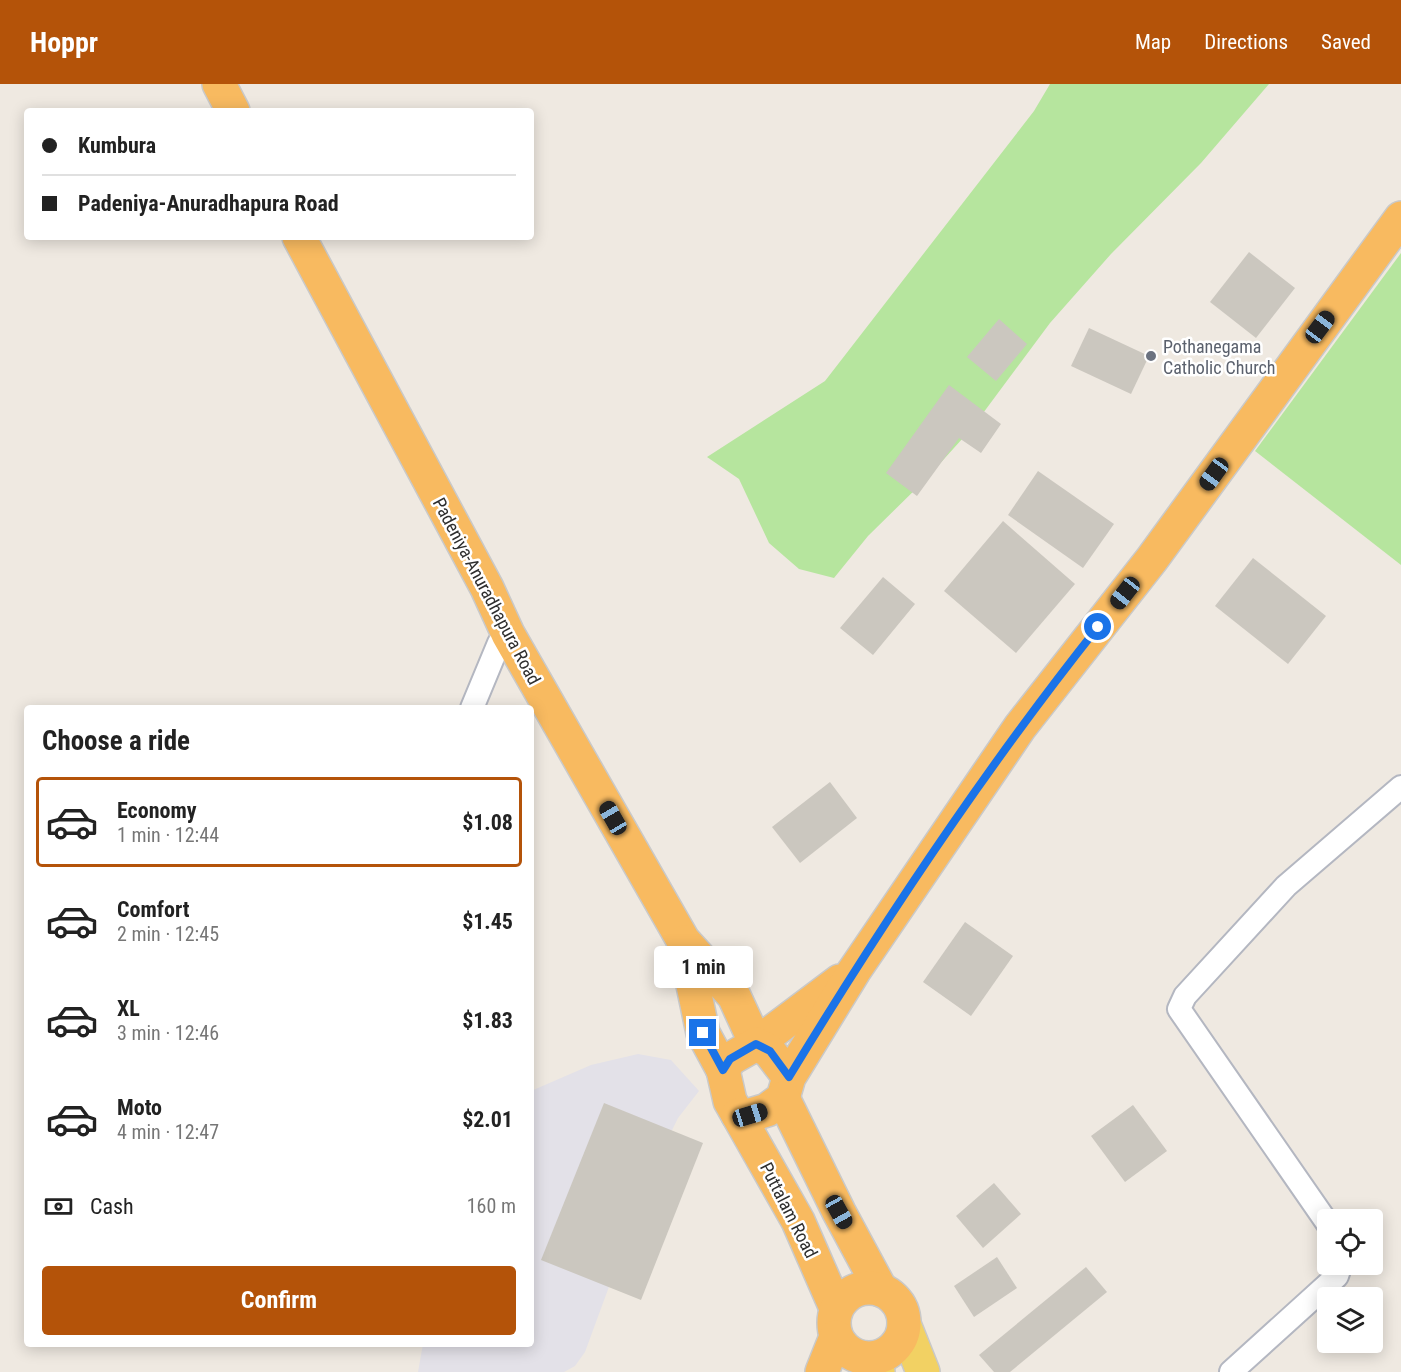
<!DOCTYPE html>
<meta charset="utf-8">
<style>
body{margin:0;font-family:"Roboto Condensed",sans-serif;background:#f6f6f6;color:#222;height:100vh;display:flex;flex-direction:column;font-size:22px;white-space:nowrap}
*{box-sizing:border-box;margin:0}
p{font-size:20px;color:#767676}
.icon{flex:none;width:33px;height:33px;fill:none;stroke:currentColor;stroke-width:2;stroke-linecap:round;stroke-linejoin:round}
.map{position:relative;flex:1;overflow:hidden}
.details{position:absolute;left:24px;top:621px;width:510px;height:642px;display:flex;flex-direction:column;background:#fff;border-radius:6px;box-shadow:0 3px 15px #0003}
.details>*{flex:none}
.banner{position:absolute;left:24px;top:24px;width:510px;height:132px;border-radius:6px;box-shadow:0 3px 15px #0003;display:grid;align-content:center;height:132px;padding:0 18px;background:#fff}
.controls{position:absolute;left:1317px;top:1125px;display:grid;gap:12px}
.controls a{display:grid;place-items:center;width:66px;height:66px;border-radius:6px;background:#fff;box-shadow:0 3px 15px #0003;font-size:30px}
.end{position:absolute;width:27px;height:27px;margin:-14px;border:8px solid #1a73e8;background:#fff;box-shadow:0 0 0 3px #fff}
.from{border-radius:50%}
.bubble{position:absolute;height:42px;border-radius:6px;background:#fff;box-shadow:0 3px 15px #0003;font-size:20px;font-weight:700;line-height:42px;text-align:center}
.car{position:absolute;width:18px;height:36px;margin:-18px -9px;border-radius:8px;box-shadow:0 0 4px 2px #0007;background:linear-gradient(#222 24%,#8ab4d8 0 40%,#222 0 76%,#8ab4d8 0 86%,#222 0)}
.banner b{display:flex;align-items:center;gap:21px;height:57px;font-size:22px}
.banner b+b{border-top:2px solid #e0e0e0}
.banner i{width:15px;height:15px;background:#222}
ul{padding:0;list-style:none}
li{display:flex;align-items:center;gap:18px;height:90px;margin:0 12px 9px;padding:0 6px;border:3px solid transparent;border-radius:6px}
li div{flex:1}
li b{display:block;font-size:22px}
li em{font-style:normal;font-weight:700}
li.selected{border-color:#b45309}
li>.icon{width:54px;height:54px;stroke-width:1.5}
h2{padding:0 18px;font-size:27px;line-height:72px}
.pay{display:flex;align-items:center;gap:15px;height:66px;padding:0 18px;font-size:22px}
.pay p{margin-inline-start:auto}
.button{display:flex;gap:12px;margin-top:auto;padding:12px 18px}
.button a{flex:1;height:69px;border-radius:6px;background:#b45309;color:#fff;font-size:24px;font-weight:700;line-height:69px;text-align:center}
header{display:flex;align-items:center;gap:36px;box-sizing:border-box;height:84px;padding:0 30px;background:#b45309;color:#fff}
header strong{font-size:28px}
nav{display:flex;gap:33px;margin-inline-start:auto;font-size:21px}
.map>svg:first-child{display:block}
.industrial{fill:#e3e1e8}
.green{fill:#b6e59e}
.building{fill:#cbc7bf}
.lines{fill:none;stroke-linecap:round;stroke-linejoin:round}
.minor-casing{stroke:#b4b7c1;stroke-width:26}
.primary-casing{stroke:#c9c9c9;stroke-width:36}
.trunk-casing{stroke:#c9c9c9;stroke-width:36}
.minor{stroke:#fff;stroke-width:22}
.primary{stroke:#f2d163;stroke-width:33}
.trunk{stroke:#f8ba60;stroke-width:33}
.route{stroke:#1a73e8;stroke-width:8}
.worship-dot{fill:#6b7280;stroke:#fff;stroke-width:2}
.labels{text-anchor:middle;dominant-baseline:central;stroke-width:5;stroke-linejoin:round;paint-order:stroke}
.worship-label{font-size:18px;fill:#5b616d;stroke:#fff;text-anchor:start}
.street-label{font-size:18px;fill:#2e2e2e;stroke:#fff}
</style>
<header>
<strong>Hoppr</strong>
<nav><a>Map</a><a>Directions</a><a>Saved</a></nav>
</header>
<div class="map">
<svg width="1401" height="1288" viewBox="0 0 1401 1288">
<rect width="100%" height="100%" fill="#efe9e1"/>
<!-- industrial -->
<path class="industrial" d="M638 970 671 976 699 1007 678 1034 650 1091 585 1268 575 1282 564 1288H418L423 1260H531V1007L591 981Z"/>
<!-- green -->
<g class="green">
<path d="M1050 0H1269L1201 79 1111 170 1050 239 972 344 926 395 868 452 834 494 799 485 769 459 739 395 707 373 825 297 1034 27Z"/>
<path d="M1401 169V481L1255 367Z"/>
</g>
<!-- building -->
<g class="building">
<path d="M1249 168 1295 204 1256 254 1210 218Z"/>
<path d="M999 235 1027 260 996 297 967 273Z"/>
<path d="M1089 244 1149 272 1131 310 1071 282Z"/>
<path d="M949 301 1001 340 981 369 959 354 917 412 886 389Z"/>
<path d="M1038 387 1114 440 1083 484 1008 431Z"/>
<path d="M1003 437 1075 500 1016 569 944 507Z"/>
<path d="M1253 474 1326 532 1288 580 1215 522Z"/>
<path d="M883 493 915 520 873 571 840 544Z"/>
<path d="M830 698 857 734 800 779 772 743Z"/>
<path d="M965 838 1013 872 971 932 923 898Z"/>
<path d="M604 1019 703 1059 641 1216 541 1176Z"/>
<path d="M1133 1021 1167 1067 1125 1098 1091 1052Z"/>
<path d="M994 1099 1021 1130 983 1164 956 1132Z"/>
<path d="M997 1173 1017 1204 974 1233 954 1202Z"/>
<path d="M1086 1183 1107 1208 1010 1288H994L979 1271Z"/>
</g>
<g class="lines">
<defs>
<g id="minor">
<path d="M472 624 499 559 508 550"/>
<path d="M1328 1140 1179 925 1185 912 1286 802 1401 703"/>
<path d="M1231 1288 1337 1192 1341 1180"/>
</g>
<g id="primary">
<path d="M904 1240 923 1288"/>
<path d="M874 1274 878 1288"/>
</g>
<g id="trunk">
<path d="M219 0 233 27"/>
<path d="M299 153 487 504 508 550 683 856 734 912 756 960 840 897"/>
<path d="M684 858 703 949 723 986"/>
<path d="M789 993 769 967 756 960 730 975 723 986 730 1017 738 1031H750L767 1026 783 1014 789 993 854 887 1020 643 1152 475 1401 134"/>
<path d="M783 1014 839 1128 881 1206"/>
<path d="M738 1031 798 1137 836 1224"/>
<circle cx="869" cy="1239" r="35"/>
<path d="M822 1288 836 1253"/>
</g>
</defs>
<!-- minor casing -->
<use href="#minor" class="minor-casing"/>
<!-- primary casing -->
<use href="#primary" class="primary-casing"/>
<!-- trunk casing -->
<use href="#trunk" class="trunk-casing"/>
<!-- minor -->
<use href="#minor" class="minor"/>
<!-- primary -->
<use href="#primary" class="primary"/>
<!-- trunk -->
<use href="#trunk" class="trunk"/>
</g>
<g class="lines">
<!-- route -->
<path class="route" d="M703 949 723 986 730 975 756 960 770 967 789 993C883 838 985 685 1098 543"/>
</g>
<!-- markers -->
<circle class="worship-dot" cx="1151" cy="272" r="6"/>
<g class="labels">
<!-- worship labels -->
<g class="worship-label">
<text x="1163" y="262">Pothanegama<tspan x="1163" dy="21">Catholic Church</tspan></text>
</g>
<!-- street labels -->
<g class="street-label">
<text transform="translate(487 507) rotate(62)">Padeniya-Anuradhapura Road</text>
<text transform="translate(789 1126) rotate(63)">Puttalam Road</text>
</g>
</g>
</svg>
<div class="controls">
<a><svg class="icon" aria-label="locate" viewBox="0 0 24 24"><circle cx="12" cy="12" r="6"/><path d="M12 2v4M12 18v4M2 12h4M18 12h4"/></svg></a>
<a><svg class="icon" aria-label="layers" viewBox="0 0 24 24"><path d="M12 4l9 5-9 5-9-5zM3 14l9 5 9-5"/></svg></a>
</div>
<i class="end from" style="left:1098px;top:543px"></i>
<i class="end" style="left:703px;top:949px"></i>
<div class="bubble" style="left:654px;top:862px;width:99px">1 min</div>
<i class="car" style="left:1320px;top:243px;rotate:37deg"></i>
<i class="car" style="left:1214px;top:390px;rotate:216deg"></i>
<i class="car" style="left:1125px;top:509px;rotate:218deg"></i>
<i class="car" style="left:613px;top:734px;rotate:330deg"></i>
<i class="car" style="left:750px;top:1031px;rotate:73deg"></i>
<i class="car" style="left:839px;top:1128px;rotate:151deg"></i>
<div class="banner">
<b><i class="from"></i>Kumbura</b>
<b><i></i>Padeniya-Anuradhapura Road</b>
</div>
<section class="details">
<h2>Choose a ride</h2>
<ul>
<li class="selected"><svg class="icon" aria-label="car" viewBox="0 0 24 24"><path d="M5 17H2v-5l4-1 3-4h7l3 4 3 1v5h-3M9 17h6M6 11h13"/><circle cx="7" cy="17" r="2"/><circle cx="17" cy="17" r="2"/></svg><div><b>Economy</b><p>1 min · 12:44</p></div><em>$1.08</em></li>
<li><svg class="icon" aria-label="car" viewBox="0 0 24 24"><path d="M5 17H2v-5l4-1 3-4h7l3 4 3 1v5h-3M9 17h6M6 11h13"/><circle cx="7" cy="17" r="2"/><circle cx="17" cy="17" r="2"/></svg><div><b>Comfort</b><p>2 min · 12:45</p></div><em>$1.45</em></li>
<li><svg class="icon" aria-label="car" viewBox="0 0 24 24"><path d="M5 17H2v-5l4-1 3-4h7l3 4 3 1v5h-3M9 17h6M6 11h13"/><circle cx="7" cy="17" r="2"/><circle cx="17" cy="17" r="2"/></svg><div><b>XL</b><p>3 min · 12:46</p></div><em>$1.83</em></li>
<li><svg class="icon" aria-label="car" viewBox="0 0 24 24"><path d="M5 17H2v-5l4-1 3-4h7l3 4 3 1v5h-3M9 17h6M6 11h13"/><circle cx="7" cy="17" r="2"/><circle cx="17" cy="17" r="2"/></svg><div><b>Moto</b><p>4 min · 12:47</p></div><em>$2.01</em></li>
</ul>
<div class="pay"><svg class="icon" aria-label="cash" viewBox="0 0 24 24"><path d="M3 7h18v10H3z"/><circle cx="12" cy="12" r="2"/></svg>Cash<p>160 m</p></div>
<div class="button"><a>Confirm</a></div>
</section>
</div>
